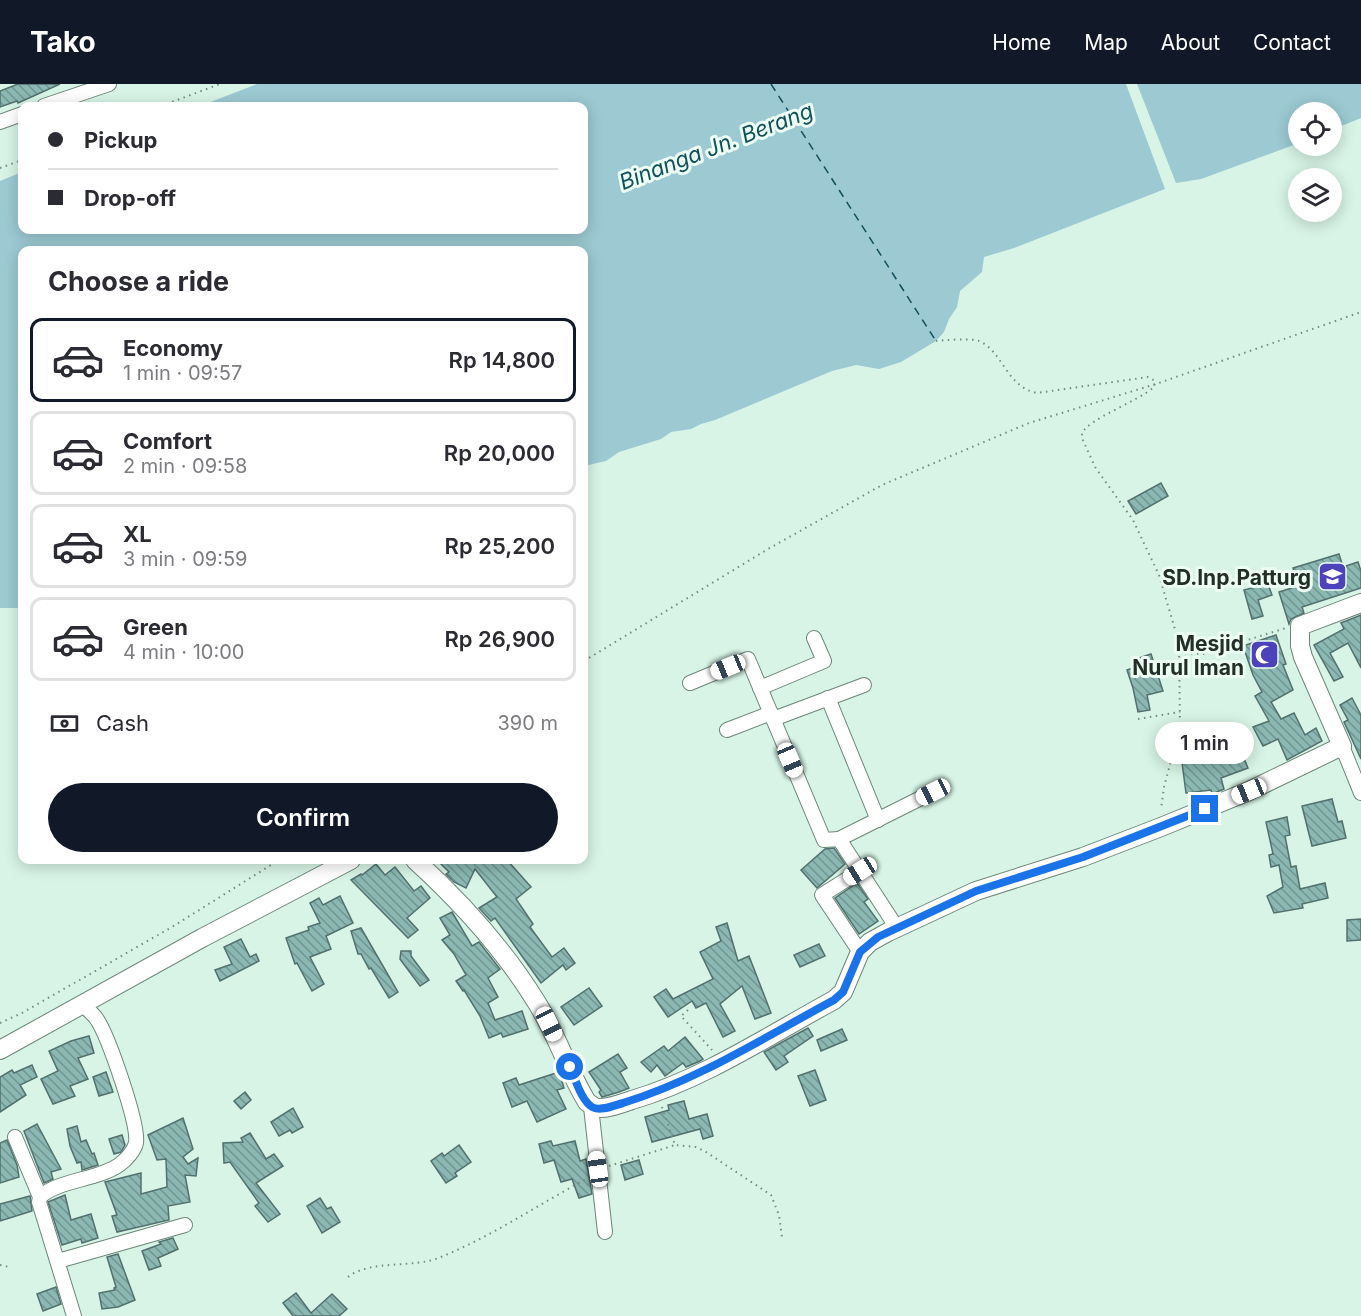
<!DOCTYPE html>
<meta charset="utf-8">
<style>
body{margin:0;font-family:Inter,sans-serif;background:#f7f7f7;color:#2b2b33;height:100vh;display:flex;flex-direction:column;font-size:22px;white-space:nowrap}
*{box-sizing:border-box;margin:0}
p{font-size:20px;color:#7c7c81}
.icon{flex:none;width:33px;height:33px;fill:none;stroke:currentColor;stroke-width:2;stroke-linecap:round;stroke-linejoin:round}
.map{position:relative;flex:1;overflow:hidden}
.details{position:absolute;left:18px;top:162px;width:570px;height:618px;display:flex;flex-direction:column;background:#fff;border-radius:12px;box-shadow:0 3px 15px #0003}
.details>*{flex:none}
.guide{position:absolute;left:18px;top:18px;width:570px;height:132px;border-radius:12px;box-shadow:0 3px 15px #0003;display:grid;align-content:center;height:132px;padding:0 30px;background:#fff}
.controls{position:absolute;left:1288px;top:18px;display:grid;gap:12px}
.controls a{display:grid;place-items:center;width:54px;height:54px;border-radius:50%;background:#fff;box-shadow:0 3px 15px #0003;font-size:30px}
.end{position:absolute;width:27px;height:27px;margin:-14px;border:8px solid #1a73e8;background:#fff;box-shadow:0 0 0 3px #fff}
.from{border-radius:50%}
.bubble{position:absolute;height:42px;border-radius:21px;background:#fff;box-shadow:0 3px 15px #0003;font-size:20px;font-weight:600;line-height:42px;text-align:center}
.car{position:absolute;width:18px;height:36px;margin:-18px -9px;border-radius:8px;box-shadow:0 0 4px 2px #0007;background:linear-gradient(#fff 24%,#345 0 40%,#fff 0 76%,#345 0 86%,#fff 0)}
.guide b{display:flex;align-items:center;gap:21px;height:57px;font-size:22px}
.guide b+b{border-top:2px solid #e1e1e2}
.guide i{width:15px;height:15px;background:#2b2b33}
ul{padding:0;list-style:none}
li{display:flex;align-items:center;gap:18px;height:84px;margin:0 12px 9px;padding:0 18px;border:3px solid #e1e1e2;border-radius:12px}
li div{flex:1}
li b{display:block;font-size:22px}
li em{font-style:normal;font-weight:600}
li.active{border-color:#111827}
li>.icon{width:54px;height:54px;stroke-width:1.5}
h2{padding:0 30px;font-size:27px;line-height:72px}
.pay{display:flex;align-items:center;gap:15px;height:66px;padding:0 30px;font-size:22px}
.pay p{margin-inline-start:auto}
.action{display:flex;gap:12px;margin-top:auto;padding:12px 30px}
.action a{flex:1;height:69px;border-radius:36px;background:#111827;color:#fff;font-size:24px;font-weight:600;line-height:69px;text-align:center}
header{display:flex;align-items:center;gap:36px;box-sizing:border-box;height:84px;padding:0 30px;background:#111827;color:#fff}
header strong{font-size:28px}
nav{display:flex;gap:33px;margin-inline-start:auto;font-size:21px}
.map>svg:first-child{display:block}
.water{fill:#9cc9d2}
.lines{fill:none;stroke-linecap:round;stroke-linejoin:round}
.ferry{stroke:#12515b;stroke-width:1.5;stroke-dasharray:8 6;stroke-linecap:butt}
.building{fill:url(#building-back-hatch);stroke:#52706d;stroke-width:1.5}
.minor-casing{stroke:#6c8679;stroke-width:16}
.tertiary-casing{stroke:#6c8679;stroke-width:20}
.path{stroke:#778a80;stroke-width:2;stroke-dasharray:1.5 4.5;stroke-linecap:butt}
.minor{stroke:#fff;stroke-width:14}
.tertiary{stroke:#fff;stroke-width:18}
.route{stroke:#1a73e8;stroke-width:8}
.labels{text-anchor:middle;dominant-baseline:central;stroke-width:6;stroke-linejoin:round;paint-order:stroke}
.poi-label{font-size:21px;font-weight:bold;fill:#232e28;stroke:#edfef5;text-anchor:end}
.water-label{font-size:22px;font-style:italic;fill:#12515b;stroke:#edfef5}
</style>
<header>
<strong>Tako</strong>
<nav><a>Home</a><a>Map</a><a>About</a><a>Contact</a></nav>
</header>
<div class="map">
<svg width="1361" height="1232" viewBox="0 0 1361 1232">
<defs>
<pattern id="building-back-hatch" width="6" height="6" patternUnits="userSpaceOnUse" patternTransform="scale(1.5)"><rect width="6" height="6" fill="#8bb8b2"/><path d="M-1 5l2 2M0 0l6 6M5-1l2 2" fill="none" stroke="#719691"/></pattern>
</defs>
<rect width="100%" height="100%" fill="#d7f4e6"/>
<!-- water -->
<g class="water">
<path d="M257 0H1126L1165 105 1014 164 984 173 982 188 960 207 957 223 949 235 944 248 936 257 901 278 879 285 856 281 832 287 715 336 701 340 691 345 671 348 661 355 619 368 606 377 584 382V166H22V524H0V97L22 88V146H584V22H200Z"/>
<path d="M1137 0H1361V34L1332 46V28H1299V59L1201 95 1176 99Z"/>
</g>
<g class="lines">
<!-- ferry -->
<path class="ferry" d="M771 0 936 257"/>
</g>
<!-- building -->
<g class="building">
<path d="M18 0H60L18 19 17 17 0 23V7Z"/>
<path d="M1161 399 1168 412 1136 430 1128 417Z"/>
<path d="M1339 470 1343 483 1358 478 1361 487V504L1302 523 1304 529 1291 535 1289 540 1279 508 1298 502 1293 484Z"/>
<path d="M1265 492 1272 511 1258 516 1263 532 1252 535 1244 506 1256 503 1254 497Z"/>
<path d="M1361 531V584L1348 559 1330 569 1343 593 1334 597 1314 561 1344 545 1341 539Z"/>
<path d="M1276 551 1286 580 1283 581 1293 606 1271 618 1281 635 1294 629 1305 651 1316 644 1322 657 1287 676 1278 655 1263 662 1253 643 1269 637 1255 612 1262 608 1253 591 1243 562Z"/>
<path d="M1151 570 1163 607 1147 611 1150 626 1138 628 1133 604 1127 586 1136 583 1133 576Z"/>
<path d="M1352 614 1361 631V675L1344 638 1348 636 1340 621Z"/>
<path d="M1218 650 1224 674 1241 667 1248 684 1221 694 1224 705 1212 710 1211 706 1186 709 1181 671 1200 668 1197 656Z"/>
<path d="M1332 715 1338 738 1342 737 1346 754 1312 762 1302 722Z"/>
<path d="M1287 733 1290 751 1285 752 1291 783 1296 782 1300 805 1325 799 1328 814 1302 820 1303 824 1274 829 1267 812 1283 803 1279 781 1271 783 1269 771 1273 770 1266 738Z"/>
<path d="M834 764 845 780 817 804 801 786 825 765Z"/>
<path d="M437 776H507L531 803 516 815 533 840 530 843 552 873 564 864 575 879 566 886 563 881 541 899 495 834 491 837 479 824 497 813 475 785 466 804 454 798 446 790 449 788Z"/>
<path d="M376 780 385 791 395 783 414 807 421 802 430 814 407 834 418 846 408 854 351 796 361 790 362 791Z"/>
<path d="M857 799 868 815 864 818 878 837 859 850 835 814Z"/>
<path d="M340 812 353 839 326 852 331 865 310 873 324 900 312 907 297 879 295 880 286 854 309 846 308 843 320 839 310 819 319 814 323 821Z"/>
<path d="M452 828 472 862 479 858 500 885 488 894 498 913 488 919 495 936 522 927 528 945 503 953 501 949 489 954 480 932 464 906 463 907 456 897 466 891 454 870 442 856 450 851 440 834Z"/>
<path d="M1361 835V856L1347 857V836Z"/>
<path d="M727 839 738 877 749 872 771 929 755 935 742 902 720 920 735 947 723 953 706 919 696 924 692 917 668 933 654 913 666 905 673 915 713 895 700 868 721 857 716 843Z"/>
<path d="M361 844 398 908 389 914 371 884 369 885 361 870H358L351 847Z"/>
<path d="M241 855 250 873 256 870 259 877 220 897 215 886 232 880 224 863Z"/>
<path d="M819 860 825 872 800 883 794 871Z"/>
<path d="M401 867H411V872L429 896 420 902 400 875Z"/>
<path d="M589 904 602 922 574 941 561 923Z"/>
<path d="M808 944 813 952 784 972 788 978 776 986 764 968Z"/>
<path d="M842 945 847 956 821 967 817 956Z"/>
<path d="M89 952 94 969 78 974 88 995 70 1002 75 1012 53 1020 41 995 58 987 49 967 71 957Z"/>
<path d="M685 953 703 975 700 977 686 983 683 979 665 992 657 981 651 988 641 978 664 962 668 967Z"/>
<path d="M618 970 627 984 620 988 629 1004 619 1008 602 1013 599 1008 601 1006 589 988Z"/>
<path d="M32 981 37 993 20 1001 26 1011 0 1028V993L12 986 14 989Z"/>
<path d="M815 986 826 1016 810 1022 798 992Z"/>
<path d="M106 988 113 1008 99 1012 93 993Z"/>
<path d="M559 988 564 1004 557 1006 566 1025 537 1038 527 1017 512 1023 503 999 516 994 519 1001Z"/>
<path d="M245 1008 251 1016 241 1025 234 1017Z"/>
<path d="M684 1017 689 1035 707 1030 713 1052 703 1055 700 1045 652 1058 645 1033 669 1026 668 1021Z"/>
<path d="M293 1024 303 1043 292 1049 290 1046 279 1052 271 1038Z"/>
<path d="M183 1034 193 1065 183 1073 188 1080 198 1074 196 1092 185 1091 190 1118 168 1122 169 1136 117 1148 112 1132 117 1131 105 1098 141 1089V1110L167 1103 166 1075 157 1076 148 1051Z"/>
<path d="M37 1040 61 1085 51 1088 53 1095 44 1099 24 1047Z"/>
<path d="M77 1042 81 1058 86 1056 92 1070 94 1069 98 1081 82 1086 81 1078 77 1079 70 1062 67 1045Z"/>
<path d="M250 1049 266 1075 274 1070 283 1082 256 1099 280 1130 268 1138 255 1122 259 1119 230 1078 224 1079 223 1059 243 1058 241 1054Z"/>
<path d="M122 1051 125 1061 121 1068 114 1070 109 1055Z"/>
<path d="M7 1056 17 1081 19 1093 0 1099V1059Z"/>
<path d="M551 1057 553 1062 575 1057 580 1077 586 1075 592 1110 579 1114 572 1095 561 1098 554 1076 544 1079 539 1060Z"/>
<path d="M459 1061 471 1078 455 1089 457 1092 446 1099 431 1077 442 1069 444 1072Z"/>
<path d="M639 1076 643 1090 625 1096 621 1081Z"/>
<path d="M65 1111 71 1136 91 1130 98 1154 82 1159 81 1155 62 1161 48 1118Z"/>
<path d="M30 1112 32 1127 0 1137V1120Z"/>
<path d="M320 1114 327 1125 331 1123 340 1138 322 1149 307 1122Z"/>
<path d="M173 1154 178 1165 158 1174 161 1182 149 1186 142 1167 161 1160 159 1158Z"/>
<path d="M118 1170 135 1216 118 1223 102 1225 99 1209 115 1206 114 1204 116 1203 107 1173Z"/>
<path d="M56 1203 61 1220 43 1227 37 1210Z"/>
<path d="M296 1209 311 1229 332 1210 347 1225 339 1232H293L283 1219Z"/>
</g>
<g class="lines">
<defs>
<g id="minor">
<path d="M44 22 109 0"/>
<path d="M0 38 22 30"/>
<path d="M690 599 748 575 824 756 839 755 897 844"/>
<path d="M760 604 824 577 814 554"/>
<path d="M828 614 878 736"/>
<path d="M773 635 864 601"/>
<path d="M727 646 771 629"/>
<path d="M1342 662 1361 709"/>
<path d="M839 755 933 708"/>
<path d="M860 787 822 811 860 868"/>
<path d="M591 1023 605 1148"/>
<path d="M15 1053 40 1113 39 1118 74 1232"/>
<path d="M40 1113C58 1096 97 1096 119 1081 126 1076 134 1067 136 1059 139 1040 108 951 96 934 92 929 87 925 83 921"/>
<path d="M58 1177 185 1141"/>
</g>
<g id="tertiary">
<path d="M415 776C461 818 504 865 537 919 557 951 568 987 587 1018L596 1024C608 1025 620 1020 632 1016 703 995 768 952 834 916L843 908 860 868 870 858 888 848 976 807 1083 773 1161 743 1249 707 1342 662 1303 573 1300 562V542L1361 519"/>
<path d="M0 966 202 854 351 776"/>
</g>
</defs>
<!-- minor casing -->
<use href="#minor" class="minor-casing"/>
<!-- tertiary casing -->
<use href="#tertiary" class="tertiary-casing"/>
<!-- path -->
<g class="path">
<path d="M161 22 220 0"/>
<path d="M0 84 22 76"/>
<path d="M936 257C944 256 973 254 979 257 1003 267 1006 303 1037 309L1148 293 1155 297 1154 303C1137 318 1090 334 1082 349V354L1095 383 1133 436 1159 491 1179 559 1180 643 1164 703 1161 725"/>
<path d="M1179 569 1203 570 1286 544"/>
<path d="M584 577 768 465 882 401 1029 339 1156 300 1361 228"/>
<path d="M1138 635 1180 628"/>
<path d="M688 926 681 932 712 966"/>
<path d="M0 939 22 929 172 843 279 776"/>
<path d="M662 1023 675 1061 696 1063 706 1068 771 1111 779 1131 782 1153"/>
<path d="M609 1082 675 1061"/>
<path d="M0 1181 9 1183"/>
<path d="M348 1193C371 1175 414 1185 441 1173 492 1152 538 1121 586 1095"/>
</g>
<!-- minor -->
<use href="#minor" class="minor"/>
<!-- tertiary -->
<use href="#tertiary" class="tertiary"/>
</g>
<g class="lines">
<!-- route -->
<path class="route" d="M570 983C575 994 581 1016 592 1023 600 1028 615 1021 623 1019 698 996 765 953 834 916L843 908 860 868 878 853 976 807 1083 773 1205 725"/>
</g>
<!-- icons -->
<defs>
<symbol id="school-square" viewBox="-11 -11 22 22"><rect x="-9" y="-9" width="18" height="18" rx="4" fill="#4c43ba" stroke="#edfef5"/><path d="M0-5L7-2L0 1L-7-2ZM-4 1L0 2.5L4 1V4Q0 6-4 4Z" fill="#fff"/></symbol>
<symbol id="mosque-square" viewBox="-11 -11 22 22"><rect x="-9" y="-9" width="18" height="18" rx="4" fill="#4c43ba" stroke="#edfef5"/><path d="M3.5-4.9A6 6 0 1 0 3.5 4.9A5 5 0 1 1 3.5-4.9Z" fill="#fff"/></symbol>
</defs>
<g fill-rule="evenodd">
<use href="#school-square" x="1316" y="476" width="33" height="33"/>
<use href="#mosque-square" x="1248" y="554" width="33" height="33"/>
</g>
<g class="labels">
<!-- poi labels -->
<g class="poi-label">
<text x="1311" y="493">SD.Inp.Patturg</text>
<text x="1244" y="559">Mesjid<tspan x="1244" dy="24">Nurul Iman</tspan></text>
</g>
<!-- water labels -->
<g class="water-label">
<text transform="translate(716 62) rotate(-21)">Binanga Jn. Berang</text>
</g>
</g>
</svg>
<div class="controls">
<a><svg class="icon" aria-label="locate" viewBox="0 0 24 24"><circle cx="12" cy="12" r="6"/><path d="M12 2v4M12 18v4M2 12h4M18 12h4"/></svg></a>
<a><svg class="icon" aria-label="layers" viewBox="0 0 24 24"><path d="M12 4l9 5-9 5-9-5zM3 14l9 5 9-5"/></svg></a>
</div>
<i class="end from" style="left:570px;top:983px"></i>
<i class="end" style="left:1205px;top:725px"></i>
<div class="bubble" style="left:1155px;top:638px;width:99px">1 min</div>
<i class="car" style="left:728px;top:583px;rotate:248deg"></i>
<i class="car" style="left:790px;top:676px;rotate:157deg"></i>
<i class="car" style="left:1249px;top:707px;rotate:248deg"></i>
<i class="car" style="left:933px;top:708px;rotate:243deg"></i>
<i class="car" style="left:860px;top:787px;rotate:238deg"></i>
<i class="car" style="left:549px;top:940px;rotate:154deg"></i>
<i class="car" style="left:598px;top:1085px;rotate:352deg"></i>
<div class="guide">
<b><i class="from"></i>Pickup</b>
<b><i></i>Drop-off</b>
</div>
<section class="details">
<h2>Choose a ride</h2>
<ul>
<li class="active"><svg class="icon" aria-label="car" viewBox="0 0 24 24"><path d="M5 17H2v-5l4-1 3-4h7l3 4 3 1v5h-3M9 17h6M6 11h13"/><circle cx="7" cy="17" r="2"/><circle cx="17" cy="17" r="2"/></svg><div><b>Economy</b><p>1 min · 09:57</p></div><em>Rp 14,800</em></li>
<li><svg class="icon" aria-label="car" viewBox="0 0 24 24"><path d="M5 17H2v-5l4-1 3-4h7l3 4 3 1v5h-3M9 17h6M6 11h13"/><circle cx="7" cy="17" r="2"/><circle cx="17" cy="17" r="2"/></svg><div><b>Comfort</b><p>2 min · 09:58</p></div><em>Rp 20,000</em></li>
<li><svg class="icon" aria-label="car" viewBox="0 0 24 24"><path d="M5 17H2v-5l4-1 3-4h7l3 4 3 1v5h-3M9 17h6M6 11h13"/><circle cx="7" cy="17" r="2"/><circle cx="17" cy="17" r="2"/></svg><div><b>XL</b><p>3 min · 09:59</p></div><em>Rp 25,200</em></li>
<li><svg class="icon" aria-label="car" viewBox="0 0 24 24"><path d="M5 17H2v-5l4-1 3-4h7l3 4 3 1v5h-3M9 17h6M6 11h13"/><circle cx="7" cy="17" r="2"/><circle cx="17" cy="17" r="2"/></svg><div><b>Green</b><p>4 min · 10:00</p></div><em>Rp 26,900</em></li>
</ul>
<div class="pay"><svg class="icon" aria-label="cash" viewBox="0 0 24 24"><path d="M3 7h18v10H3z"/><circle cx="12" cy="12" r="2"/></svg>Cash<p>390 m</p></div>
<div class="action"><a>Confirm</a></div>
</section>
</div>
